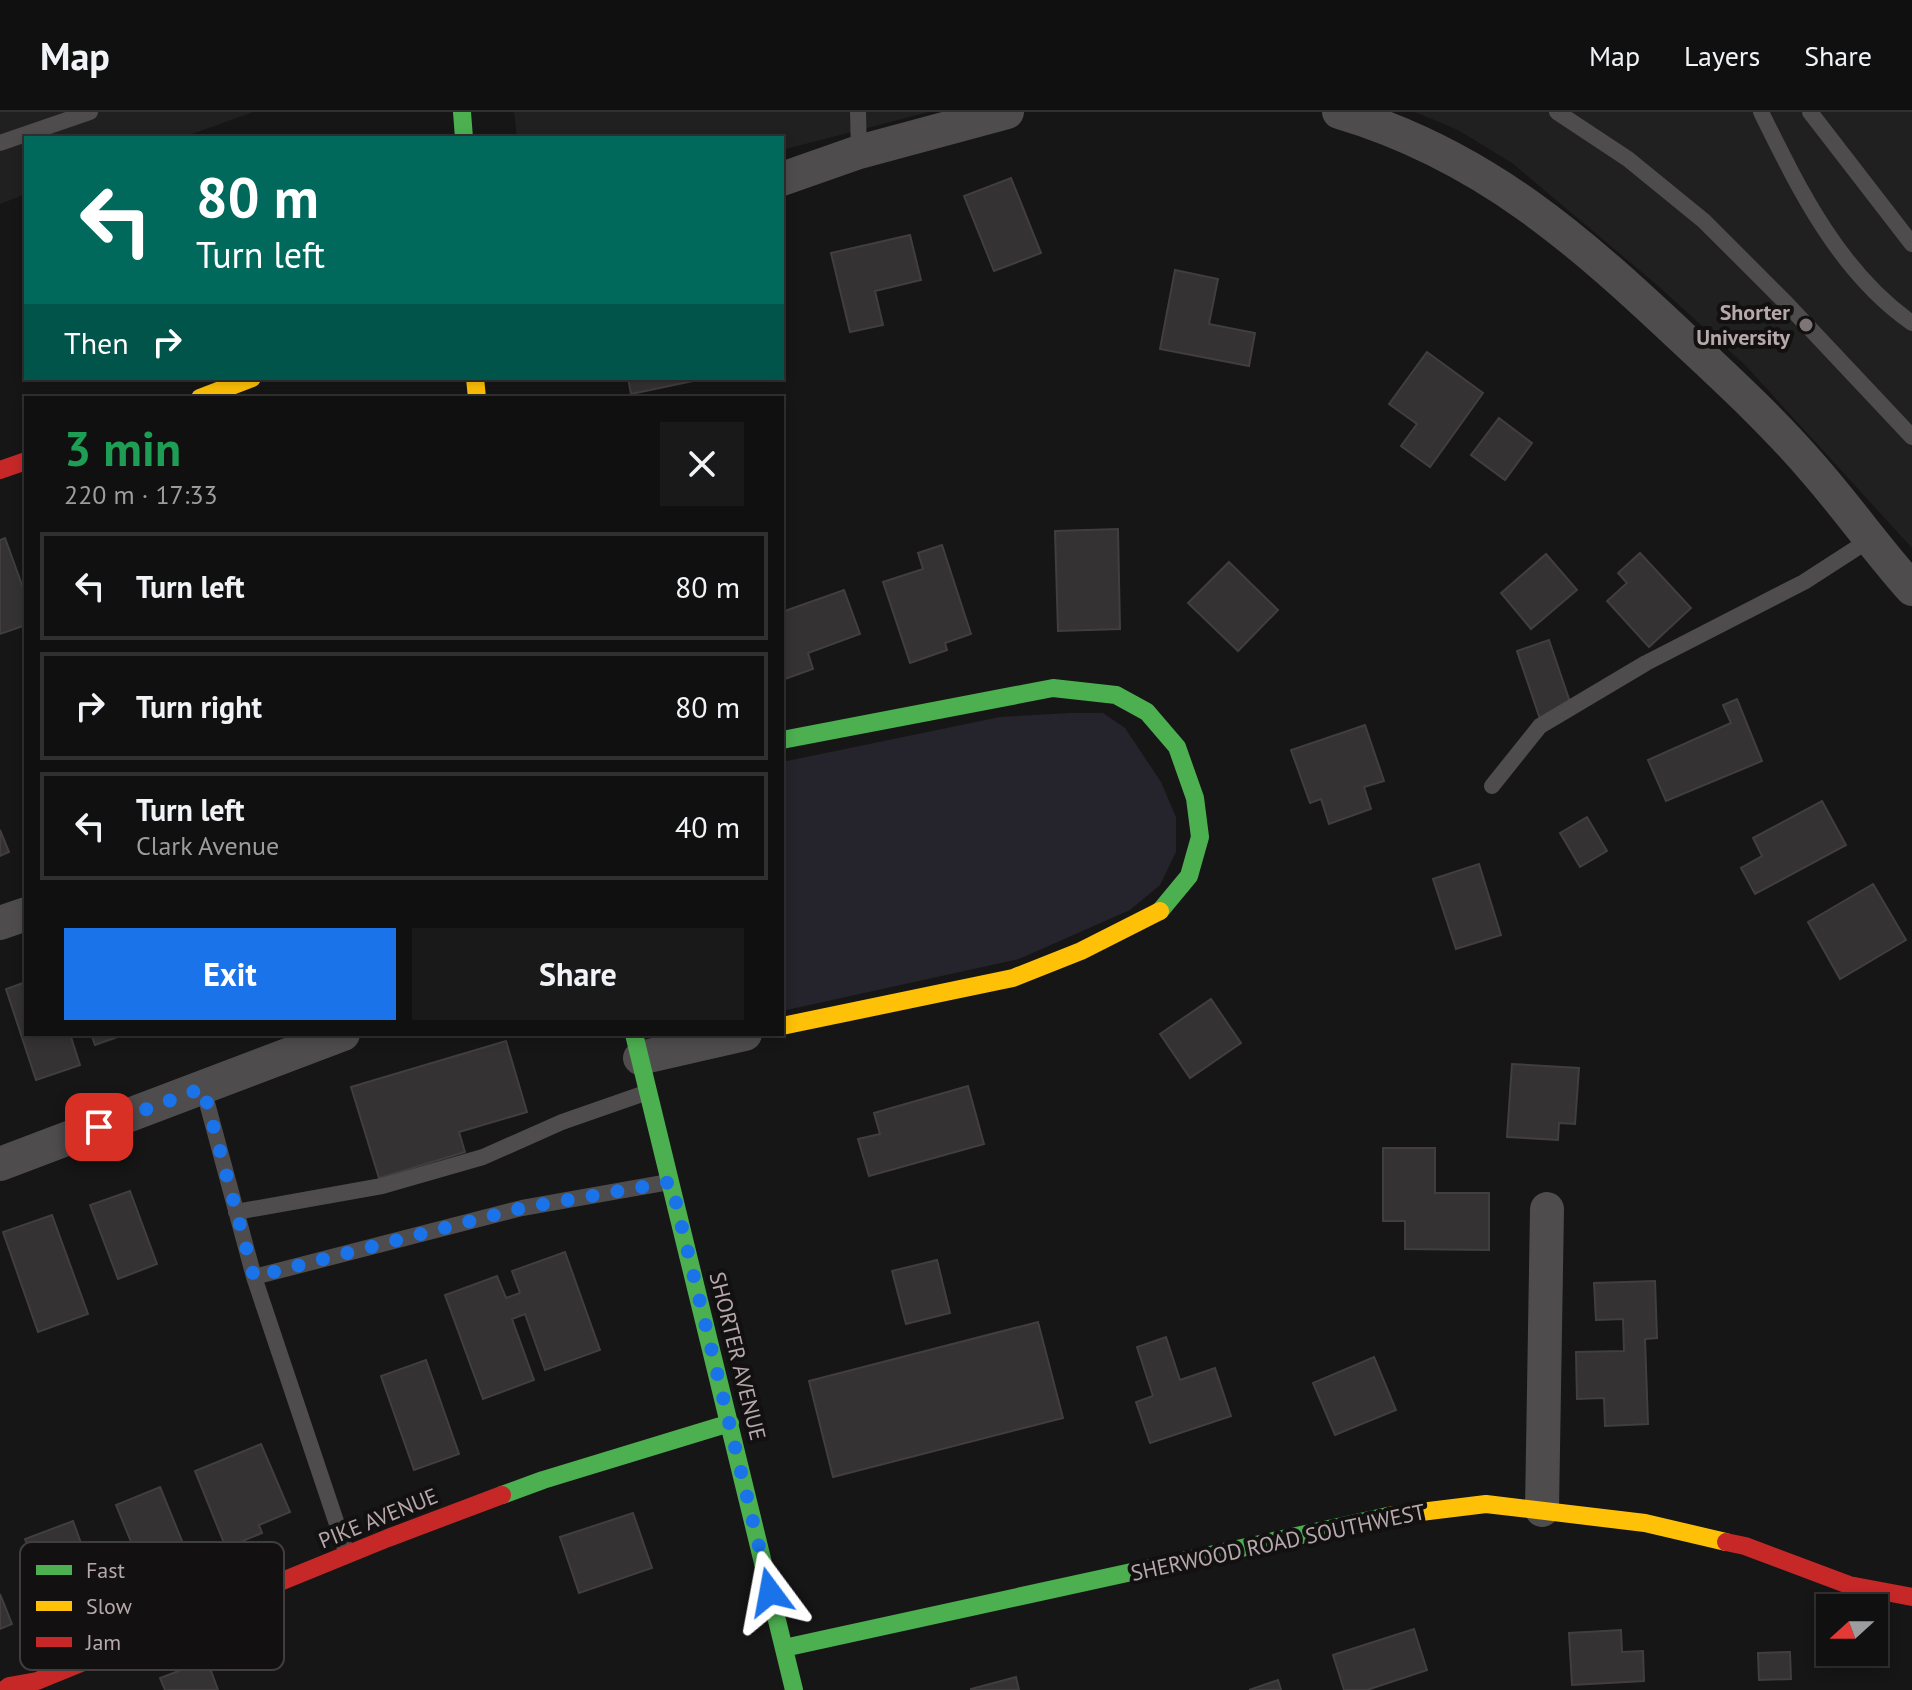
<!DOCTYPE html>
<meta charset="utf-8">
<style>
body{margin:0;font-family:"PT Sans",sans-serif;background:#191919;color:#f1f3f6;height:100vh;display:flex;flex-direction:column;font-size:30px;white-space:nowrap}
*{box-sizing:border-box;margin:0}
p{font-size:26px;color:#9c9d9f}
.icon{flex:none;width:44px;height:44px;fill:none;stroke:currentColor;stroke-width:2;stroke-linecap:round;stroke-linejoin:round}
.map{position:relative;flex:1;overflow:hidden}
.panel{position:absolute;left:24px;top:284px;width:760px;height:640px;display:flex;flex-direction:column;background:#101010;border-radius:0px;box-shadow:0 4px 12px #0003,0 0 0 2px #303030}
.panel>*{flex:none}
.guide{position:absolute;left:24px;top:24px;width:760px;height:244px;border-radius:0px;box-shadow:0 4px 12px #0003,0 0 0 2px #303030;background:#00695c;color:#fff;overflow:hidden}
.needle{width:52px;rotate:249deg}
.tools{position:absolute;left:1816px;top:1482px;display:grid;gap:16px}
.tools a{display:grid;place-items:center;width:72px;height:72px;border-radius:0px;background:#101010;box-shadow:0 4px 12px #0003,0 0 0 2px #303030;font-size:40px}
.pin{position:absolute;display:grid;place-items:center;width:68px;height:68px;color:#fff;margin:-34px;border-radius:16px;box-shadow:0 4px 12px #0006}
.me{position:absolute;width:88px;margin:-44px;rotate:347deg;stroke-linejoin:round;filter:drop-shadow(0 0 6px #0008)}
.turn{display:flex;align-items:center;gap:28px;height:168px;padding:0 40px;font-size:36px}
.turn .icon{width:104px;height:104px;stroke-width:2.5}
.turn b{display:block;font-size:56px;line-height:68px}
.then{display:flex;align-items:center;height:76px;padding:0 40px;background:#0003;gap:16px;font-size:30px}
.round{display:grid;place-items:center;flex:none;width:84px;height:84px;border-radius:0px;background:#191919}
.headline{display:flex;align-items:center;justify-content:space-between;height:136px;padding:0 40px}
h1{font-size:48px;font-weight:600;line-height:60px;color:#1e9e55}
.cta{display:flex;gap:16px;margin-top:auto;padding:16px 40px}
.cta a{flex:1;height:92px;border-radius:0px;background:#1a73e8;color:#fff;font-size:32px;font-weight:600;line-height:92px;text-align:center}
.cta a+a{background:#191919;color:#f1f3f6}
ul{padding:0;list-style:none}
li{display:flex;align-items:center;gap:24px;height:108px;margin:0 16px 12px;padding:0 24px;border:4px solid #303030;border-radius:0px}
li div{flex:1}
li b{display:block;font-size:30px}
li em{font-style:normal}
header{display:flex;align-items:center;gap:48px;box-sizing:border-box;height:112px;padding:0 40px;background:#101010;border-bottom:2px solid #303030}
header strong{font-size:38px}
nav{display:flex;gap:44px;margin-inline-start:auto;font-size:28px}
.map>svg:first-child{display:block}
.built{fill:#212020}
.green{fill:#25232b}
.building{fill:#343232;stroke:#423e3f;stroke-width:2}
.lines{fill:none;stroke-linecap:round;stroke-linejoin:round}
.lane{stroke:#4f4c4d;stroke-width:16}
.street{stroke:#4f4c4d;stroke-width:34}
.fast{stroke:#4caf50;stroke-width:18}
.slow{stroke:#ffc107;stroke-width:18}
.jam{stroke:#c62828;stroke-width:18}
.route{stroke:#1a73e8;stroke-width:14;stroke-dasharray:0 25.2}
.poi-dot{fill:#7e7577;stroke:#121010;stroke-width:3}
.labels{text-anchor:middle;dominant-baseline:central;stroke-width:8;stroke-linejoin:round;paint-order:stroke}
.poi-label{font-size:22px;font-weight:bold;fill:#b6a8ab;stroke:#121010;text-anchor:end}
.street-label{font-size:22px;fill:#b6a8ab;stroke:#121010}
.key{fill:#121010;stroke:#433e3e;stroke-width:2}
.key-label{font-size:22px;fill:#b6a8ab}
</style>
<header>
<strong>Map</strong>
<nav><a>Map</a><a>Layers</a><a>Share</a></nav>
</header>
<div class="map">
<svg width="1912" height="1578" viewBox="0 0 1912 1578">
<rect width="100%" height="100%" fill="#161616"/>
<path class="built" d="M0,0H253L181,26H26V82L0,92Z
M514,0H929L782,38V26H517Z
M1415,0H1912V436L1745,253L1657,173L1512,51L1458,18Z"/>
<path class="green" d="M1071,601H1103L1125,616L1161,670L1176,705V740L1160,773L1130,798L1019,847L782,899V650L1000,605Z"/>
<path class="building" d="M1011,66L1041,141L994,159L964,84Z
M910,123L921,168L875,179L883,213L850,220L831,141Z
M1175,158L1218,167L1209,212L1255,221L1249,254L1160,237Z
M1427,240L1483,281L1430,355L1401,334L1417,312L1389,292Z
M628,266H707L631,282Z
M1499,306L1532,331L1505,368L1471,343Z
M1118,417L1120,517L1058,519L1055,419Z
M5,426L26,484V513L0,522V428Z
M942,433L971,522L945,531L947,538L910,551L883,470L923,457L918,441Z
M1640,441L1691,496L1649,535L1607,489L1627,471L1618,461Z
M1546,442L1577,478L1531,517L1501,481Z
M1229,450L1278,498L1238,539L1188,491Z
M844,478L860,522L808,541L813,557L782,568V500Z
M1549,528L1573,599L1541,610L1517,539Z
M1737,587L1762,649L1666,689L1648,648L1731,611L1723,593Z
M1365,613L1384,669L1364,675L1371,697L1329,712L1321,687L1310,691L1291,638Z
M1822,689L1846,733L1755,782L1741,756L1762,744L1753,726Z
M1587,705L1607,739L1580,755L1560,721Z
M0,718L9,740L0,744Z
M1479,752L1501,823L1456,837L1433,767Z
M1873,772L1906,828L1840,867L1808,810Z
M26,870V922H70L80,953L36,968L6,877Z
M1211,887L1241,931L1190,966L1160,922Z
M91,922H126L95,933Z
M506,929L527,1000L459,1020L465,1040L379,1066L351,975Z
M1512,952L1579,956L1575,1012L1559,1011L1558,1028L1507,1025Z
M968,974L984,1032L869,1064L858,1027L880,1022L874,1001Z
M1383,1036H1435V1081H1489V1138L1405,1137V1109H1383Z
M130,1079L157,1152L118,1167L90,1093Z
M52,1103L88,1202L38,1220L3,1120Z
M565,1140L600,1238L545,1258L525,1202L512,1207L534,1268L483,1287L445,1183L497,1164L506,1186L520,1181L512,1159Z
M937,1148L950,1201L906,1212L892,1159Z
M1655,1169L1657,1226L1645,1227L1648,1312L1605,1314L1604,1286L1577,1287L1576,1240L1624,1239L1623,1207L1596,1208L1594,1171Z
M1038,1210L1063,1306L833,1365L809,1269Z
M1166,1225L1180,1268L1215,1256L1231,1304L1150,1331L1136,1290L1153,1284L1137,1235Z
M1374,1245L1396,1298L1335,1323L1313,1271Z
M426,1248L459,1342L414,1358L381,1264Z
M261,1332L290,1400L259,1413L262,1421L226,1436L195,1359Z
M160,1375L189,1446L145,1464L116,1393Z
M633,1401L652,1456L579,1481L560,1425Z
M73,1409L98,1478L51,1496L25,1427Z
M0,1482L12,1512L0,1517Z
M1414,1517L1427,1558L1367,1578H1344L1333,1543Z
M1621,1518L1622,1540L1643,1539L1644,1569L1572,1573L1569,1521Z
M1790,1540L1791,1567L1759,1568L1758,1541Z
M207,1548L218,1578H165L160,1566Z
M1016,1565L1019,1578H971V1577Z
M1278,1568L1281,1578H1249Z"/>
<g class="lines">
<path class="lane" d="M858,0L859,40
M1557,0L1628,47L1704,109L1786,191L1912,325
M1761,0C1799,77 1839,160 1912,211
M1810,0L1912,132
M0,31L90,0
M1492,674L1540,614L1646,551L1804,470L1869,428
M203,976L254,1165L347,1442
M236,1100L382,1074L483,1045L562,1010L648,980
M254,1165L522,1096L669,1070"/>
<path class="street" d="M1339,0C1484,43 1580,129 1688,231C1732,272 1777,314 1816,360C1849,398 1878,439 1912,477
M782,67L859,40L1007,0
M0,811L26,802
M640,946L745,922
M0,1052L343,922
M1542,1398L1547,1097"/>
<path class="fast" d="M462,0L464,26
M782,628L1053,576L1116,583L1147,600L1177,635L1195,686L1200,725L1189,764L1160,799
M634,922L794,1578
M502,1383L543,1368L730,1311
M784,1536L1388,1404"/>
<path class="slow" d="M475,266L477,286
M200,286L252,266
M782,914L1013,866L1081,839L1160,799
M1388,1404L1486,1392L1645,1411L1726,1430"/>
<path class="jam" d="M0,358L26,349
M1726,1430L1745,1434L1849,1473L1912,1485
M4,1578L9,1574L37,1569L388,1426L502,1383"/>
</g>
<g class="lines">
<path class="route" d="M99,1015L203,976L254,1165L522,1096L671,1070L770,1480"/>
</g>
<circle class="poi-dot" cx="1806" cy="213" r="8"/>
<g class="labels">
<g class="poi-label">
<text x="1790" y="200">Shorter<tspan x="1790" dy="25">University</tspan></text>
</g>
<g class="street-label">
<text transform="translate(738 1244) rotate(76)">SHORTER AVENUE</text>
<text transform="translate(378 1406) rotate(-22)">PIKE AVENUE</text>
<text transform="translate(1278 1430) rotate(-12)">SHERWOOD ROAD SOUTHWEST</text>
</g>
</g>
<rect x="20" y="1430" width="264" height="128" rx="12" class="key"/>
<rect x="36" y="1453" width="36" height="10" fill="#4caf50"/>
<rect x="36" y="1489" width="36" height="10" fill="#ffc107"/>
<rect x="36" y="1525" width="36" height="10" fill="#c62828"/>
<g class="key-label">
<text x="86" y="1466">Fast</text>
<text x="86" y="1502">Slow</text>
<text x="86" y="1538">Jam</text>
</g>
</svg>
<div class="tools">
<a><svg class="needle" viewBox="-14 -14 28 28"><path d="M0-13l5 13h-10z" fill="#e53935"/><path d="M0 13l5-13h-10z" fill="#9c9d9f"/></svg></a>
</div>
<div class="pin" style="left:99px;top:1015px;background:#d93025"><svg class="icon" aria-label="arrive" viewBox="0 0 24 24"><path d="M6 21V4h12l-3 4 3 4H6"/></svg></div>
<svg class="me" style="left:770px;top:1480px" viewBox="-20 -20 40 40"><path d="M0-17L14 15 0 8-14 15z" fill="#1a73e8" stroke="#fff" stroke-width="4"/></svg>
<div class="guide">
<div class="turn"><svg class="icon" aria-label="left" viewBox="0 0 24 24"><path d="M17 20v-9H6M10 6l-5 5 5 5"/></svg><div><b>80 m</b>Turn left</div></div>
<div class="then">Then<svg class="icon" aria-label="right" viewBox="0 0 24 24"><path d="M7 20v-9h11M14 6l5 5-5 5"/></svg></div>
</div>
<section class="panel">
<div class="headline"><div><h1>3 min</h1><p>220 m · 17:33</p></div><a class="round"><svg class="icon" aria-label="close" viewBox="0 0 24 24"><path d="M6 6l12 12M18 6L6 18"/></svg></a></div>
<ul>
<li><svg class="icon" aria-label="left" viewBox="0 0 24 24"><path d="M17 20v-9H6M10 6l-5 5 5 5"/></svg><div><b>Turn left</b></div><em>80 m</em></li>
<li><svg class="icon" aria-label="right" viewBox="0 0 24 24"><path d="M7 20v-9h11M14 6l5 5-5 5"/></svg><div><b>Turn right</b></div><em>80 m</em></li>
<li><svg class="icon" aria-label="left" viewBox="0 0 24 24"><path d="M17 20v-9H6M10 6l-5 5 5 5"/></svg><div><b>Turn left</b><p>Clark Avenue</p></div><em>40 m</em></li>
</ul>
<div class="cta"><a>Exit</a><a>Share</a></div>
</section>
</div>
